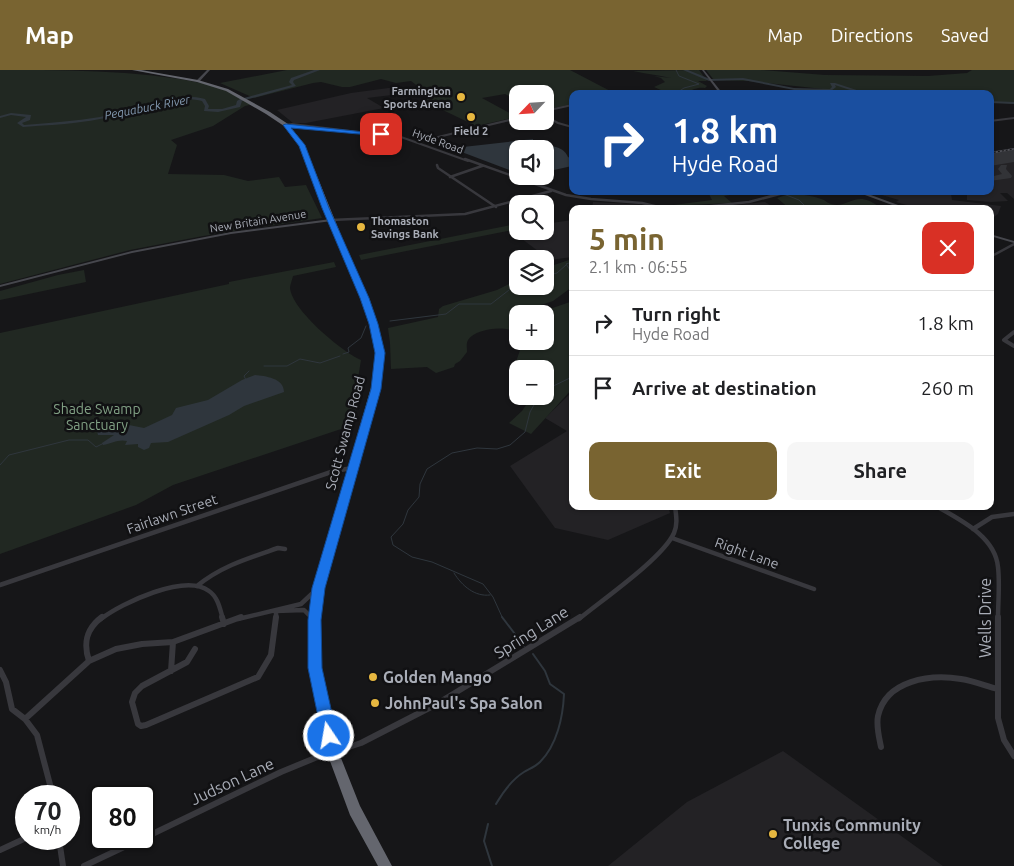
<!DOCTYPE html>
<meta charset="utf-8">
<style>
body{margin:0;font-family:Ubuntu,sans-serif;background:#f6f6f6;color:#202124;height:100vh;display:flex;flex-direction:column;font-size:19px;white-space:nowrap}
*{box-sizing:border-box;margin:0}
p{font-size:16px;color:#757577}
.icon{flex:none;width:28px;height:28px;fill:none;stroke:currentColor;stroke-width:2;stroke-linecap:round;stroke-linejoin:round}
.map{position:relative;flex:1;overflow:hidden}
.side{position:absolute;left:569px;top:135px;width:425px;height:305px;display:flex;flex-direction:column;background:#fff;border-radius:10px;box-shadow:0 1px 4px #0004}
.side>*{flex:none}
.guide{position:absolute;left:569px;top:20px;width:425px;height:105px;border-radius:10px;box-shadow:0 1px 4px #0004;background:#1a4fa0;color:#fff;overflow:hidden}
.needle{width:32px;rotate:245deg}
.fabs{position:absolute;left:509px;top:15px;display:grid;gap:10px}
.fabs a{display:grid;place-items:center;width:45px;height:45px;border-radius:10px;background:#fff;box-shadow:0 1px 4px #0004;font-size:25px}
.speed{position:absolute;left:15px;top:715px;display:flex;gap:10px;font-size:25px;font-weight:700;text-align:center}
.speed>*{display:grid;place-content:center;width:65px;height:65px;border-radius:50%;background:#fff;box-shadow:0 1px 4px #0004;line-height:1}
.speed small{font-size:12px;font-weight:400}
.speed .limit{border:2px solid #111;border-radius:8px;background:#fff;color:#111}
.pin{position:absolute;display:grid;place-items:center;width:42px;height:42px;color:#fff;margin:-21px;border-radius:10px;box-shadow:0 2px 8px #0006}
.me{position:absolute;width:55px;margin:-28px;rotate:348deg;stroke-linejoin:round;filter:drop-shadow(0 0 4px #0008)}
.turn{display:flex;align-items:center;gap:18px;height:105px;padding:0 20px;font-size:22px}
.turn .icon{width:65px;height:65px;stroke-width:2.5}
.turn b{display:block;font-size:35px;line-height:42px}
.round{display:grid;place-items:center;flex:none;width:52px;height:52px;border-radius:10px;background:#f6f6f6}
.head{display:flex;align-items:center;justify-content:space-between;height:85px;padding:0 20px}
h1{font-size:30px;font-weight:700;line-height:38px;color:#796431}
.action{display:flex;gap:10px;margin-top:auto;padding:10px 20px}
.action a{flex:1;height:58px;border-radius:10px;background:#796431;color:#fff;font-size:20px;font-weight:700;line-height:58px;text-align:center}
.action a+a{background:#f6f6f6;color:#202124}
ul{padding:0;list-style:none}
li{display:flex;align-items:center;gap:15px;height:65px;padding:0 20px;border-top:1px solid #e0e0e0}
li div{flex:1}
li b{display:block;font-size:19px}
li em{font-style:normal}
header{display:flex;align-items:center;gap:30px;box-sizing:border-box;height:70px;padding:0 25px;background:#796431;color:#fff}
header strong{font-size:24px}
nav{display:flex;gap:28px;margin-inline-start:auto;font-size:18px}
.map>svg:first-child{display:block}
.built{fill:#232225}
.green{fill:#212822}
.water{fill:#2f363d}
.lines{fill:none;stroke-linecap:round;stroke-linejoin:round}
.stream-far1{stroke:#2f363d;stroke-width:1}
.stream{stroke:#2f363d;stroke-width:2}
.river{fill:#2f363d;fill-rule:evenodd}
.taxiway{fill:#323337;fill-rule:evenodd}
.runway{fill:#323337;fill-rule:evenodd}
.street-far4{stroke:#38383d;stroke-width:2}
.street-far3{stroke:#38383d;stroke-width:2.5}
.street-far2{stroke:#38383d;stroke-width:4}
.street-far1{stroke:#38383d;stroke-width:4.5}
.street{stroke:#38383d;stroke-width:6}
.secondary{fill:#46474d;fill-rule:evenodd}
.highway{fill:#64666e;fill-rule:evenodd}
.rail-casing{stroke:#4f5056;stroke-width:2}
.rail{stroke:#111113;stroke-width:1;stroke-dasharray:2;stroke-linecap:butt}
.route{fill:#1a73e8;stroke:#114b97}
.poi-dot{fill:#e6b740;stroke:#111113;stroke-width:2}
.labels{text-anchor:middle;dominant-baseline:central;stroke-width:5;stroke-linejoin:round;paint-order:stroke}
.far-poi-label{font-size:11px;font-weight:bold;fill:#a9adb7;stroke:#111113;text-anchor:end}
.far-street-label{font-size:11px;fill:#a9adb7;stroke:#111113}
.far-water-label{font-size:12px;font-style:italic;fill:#8399b0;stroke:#111113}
.park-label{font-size:14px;fill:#82a185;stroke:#111113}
.street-label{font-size:14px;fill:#a9adb7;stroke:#111113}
.near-street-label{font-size:16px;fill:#a9adb7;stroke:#111113}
.near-poi-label{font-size:16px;font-weight:bold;fill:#a9adb7;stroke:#111113;text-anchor:start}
</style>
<header>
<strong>Map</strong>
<nav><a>Map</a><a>Directions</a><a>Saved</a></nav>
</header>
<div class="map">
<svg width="1014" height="796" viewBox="0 0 1014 796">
<rect width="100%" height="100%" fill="#161618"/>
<path class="built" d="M396,17L408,23L367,28L384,38L306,53H293L277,40L351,23Z
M1014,80V129L1007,123H1000L1008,131L991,132L967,130V124L962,122L951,124L952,130L1001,136L998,144L990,150V139H921L896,132L899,130L875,123L878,121H990V84Z
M593,132L647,135L660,139H592Z
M765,132L776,139H700L720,137Z
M572,150V187L550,190L510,160L545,161V154Z
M572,322V436H668L670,443L608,470L555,458L510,396L567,361L545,348Z
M783,681L943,796H608L687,732Z"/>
<path class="green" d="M0,0C74,0 149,0 220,17C232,21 243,29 254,34L245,36L213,56L171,70L177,75L168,104L224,105L248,111L279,107L285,117L306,115L322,148L203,166L130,180L0,214Z
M287,0H570L616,24H572V34L545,40V24H518L517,30L505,24L482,28L517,47L476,56L422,30L433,28L411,11L396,13L381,9L350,17H342L321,12L313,13L254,28L220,13Z
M699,0L707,11H698L707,16L705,18C696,17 693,20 685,23C675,28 664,21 654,17L665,12L661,8L654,6L671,8C657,5 647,4 633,1Z
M706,0H761L825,5L928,6L967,3L972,0H1014V34L990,32V24H870L748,11L714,10Z
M728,121H753L724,126L732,133L691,135L678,139L666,136L712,130L709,124Z
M792,123C802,125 815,126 824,130C825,131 830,134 831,134C848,140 855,118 879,137L878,139H790L777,128Z
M517,154V159L361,190L359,185Z
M572,189V217L553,231L535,237L541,242L570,232L572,233V319L531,364L509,353L522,341L532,326H545V299H523L515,295L523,271H545V244H518L517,263C507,255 476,258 468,270C466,274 467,277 467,282L460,291L455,294L454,297L436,303L427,297L391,299L390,273L388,258L438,247L439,239L443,236L497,220L517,210L518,216H545V198Z
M334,192L336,197L293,206C292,210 290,215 290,218C292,240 341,281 361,290L354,333L359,332L350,356L173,415L136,435L0,484V263L229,214V212Z
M84,200L86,212L0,230V221L58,205Z"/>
<path class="water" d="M533,69V74C546,76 563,74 568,87L572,89V96L554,100L545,105V79H518L517,103L459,81L463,77Z
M255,305C265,306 284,308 284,322L244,336L229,345L168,372L151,373L149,378L144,380L138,377V374L125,375L127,371C119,369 112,373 103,375L102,373L114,365H98L97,361L99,359L117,362L124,354L144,358L172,345L176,338L208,330L242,310Z"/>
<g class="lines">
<path class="stream-far1" d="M675,24L684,18L699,14L679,6L676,0
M776,121L799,130L808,139
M572,192L566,194L572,203
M545,206L557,203L566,195
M572,225L570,231L572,233
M390,251L446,244L459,234H491L518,213
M572,273V280
M343,284L349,282L348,278L361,268L366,256
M264,296H287L300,289L320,293L340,286
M246,310L244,306L249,301
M545,320L572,307
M0,395L9,385L69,370H88L96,377L104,373
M454,503C462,516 475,527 490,525
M503,549L493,527L483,514L432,492L412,487L393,475L391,467L403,454L408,440L419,427L420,414L427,399L452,383L477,378L497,379L510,375L525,362L530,342L539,326"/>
<path class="stream" d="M502,547L524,576
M496,734C503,722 511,710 524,702C529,699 535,697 540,692C557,675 563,647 564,624L550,614L545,601L533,584
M488,754L484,771L492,796"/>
<path class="river" d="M314,0H320L294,10L293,12L296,16L242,31L240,37L218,42L204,41L205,36L202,31C175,23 129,44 100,49C75,54 49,55 23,57L17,53L26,47L11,45L0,48V46L11,43L31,45L30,50L22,53L24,55C49,53 75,51 100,47C133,40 173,20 205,29L209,36L208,39H222L236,35L237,31L240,29L292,15L289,12L291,8Z
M683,0H688L710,9L743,8L794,18L830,19L832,17L830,13H835L869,24H862L835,15L836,17L831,21L794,20L743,10L709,11Z
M990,31L1014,32V34L990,33Z"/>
<path class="taxiway" d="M1009,84H1014V88H1009Z
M1001,95H1007L1006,99L1012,106L1011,108L990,111V107L1002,104L998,99Z"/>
<path class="runway" d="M1014,80V92L990,96V84Z"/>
<path class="street-far4" d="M545,41L572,35
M545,46L558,53L572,57
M990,51L1014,48
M286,55L292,54L401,67L468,91
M417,72L518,48"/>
<path class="street-far3" d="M465,89L566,125L591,129L642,133L667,139
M437,95L438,98L496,137
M450,107L482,96
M684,139L749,132L791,121
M331,150L465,144L551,121
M990,187L1014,174"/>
<path class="street-far2" d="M1014,262L1004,270L1014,276"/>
<path class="street-far1" d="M936,436C960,450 995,466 998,497C1000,514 998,532 998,549
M973,459L992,447L1014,444
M672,468L814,519
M0,515L334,401L353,398
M197,516C221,496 249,488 278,478L285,479
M276,541L304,540L313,549
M101,549C122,533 185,503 209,521C218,527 220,539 223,549
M238,549L301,534L317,519
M276,549V541
M579,549C602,530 663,488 674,463C678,454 676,445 675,436"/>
<path class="street" d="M222,547L224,554
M311,547L313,549
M998,547V648L1004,670L1014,686
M195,579L187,592L142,616L135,623L132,632L138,654L141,656L146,655L258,607L271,585L276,547
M89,591C83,573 86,559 102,547
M0,600L6,612L12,639L25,649L37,665L53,726
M171,601L173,572
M25,649L89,591L116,579L142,574L173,572L241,547
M881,677C879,667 876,656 878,646C886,610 930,604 961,609C974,611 986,616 998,619
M144,768L281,702L315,688L361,673L435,635L580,547
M59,769L63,796
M0,780L26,768
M84,796L141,769"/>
<path class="secondary" d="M207,0H210L199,12H197V10Z
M702,0H704L723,24H720Z
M854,121H860L909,139H903Z
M331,149H332V151L231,164L132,183L0,217V215L132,181L231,162Z
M990,164L1014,171V173L990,166Z"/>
<path class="highway" d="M132,0H141L198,10L228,19L270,42L288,54L304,74L377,254L384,283L382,307L324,518L320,550L321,598L339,683L360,736L392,796H378L350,745L327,683L309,598L310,550L314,518L374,307L376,283L371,254L353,207L323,138L300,75L284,56L266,44L226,21L197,12Z"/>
<g class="rail-casing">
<path id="rail" d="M990,83L1014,79"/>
</g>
<use href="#rail" class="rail"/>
</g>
<path class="route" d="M286,54L384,64L381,66L291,58L305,75L329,138L369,228L378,254L385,283L381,319L325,518L321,550L322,598L337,666L335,671L329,673L324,671L322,666L308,598V550L312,518L371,319L375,283L369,254L360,228L322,138L299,76L283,55Z"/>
<g class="poi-dot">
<circle cx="461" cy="27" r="5"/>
<circle cx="471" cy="47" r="5"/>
<circle cx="361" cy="157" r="5"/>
<circle cx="373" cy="607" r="5"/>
<circle cx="375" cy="633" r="5"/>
<circle cx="773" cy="764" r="5"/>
</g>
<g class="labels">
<g class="far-poi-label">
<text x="451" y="21">Farmington<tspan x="451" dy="13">Sports Arena</tspan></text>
<text x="471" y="61" text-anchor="middle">Field 2</text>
<text x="371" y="151" text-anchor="start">Thomaston<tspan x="371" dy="13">Savings Bank</tspan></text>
</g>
<g class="far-street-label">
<text transform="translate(438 71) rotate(20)">Hyde Road</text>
<text transform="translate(258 151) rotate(-9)">New Britain Avenue</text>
</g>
<g class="far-water-label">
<text transform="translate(147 37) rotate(-11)">Pequabuck River</text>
</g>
<g class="park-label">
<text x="97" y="339">Shade Swamp<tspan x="97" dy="16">Sanctuary</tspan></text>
</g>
<g class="street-label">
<text transform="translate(345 363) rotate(-75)">Scott Swamp Road</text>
<text transform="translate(172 444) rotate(-19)">Fairlawn Street</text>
<text transform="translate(747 483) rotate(20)">Right Lane</text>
</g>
<g class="near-street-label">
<text transform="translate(985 548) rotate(-90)">Wells Drive</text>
<text transform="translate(531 562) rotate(-32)">Spring Lane</text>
<text transform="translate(232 711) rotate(-25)">Judson Lane</text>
</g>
<g class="near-poi-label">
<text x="383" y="607">Golden Mango</text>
<text x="385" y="633">JohnPaul's Spa Salon</text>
<text x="783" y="755">Tunxis Community<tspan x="783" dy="18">College</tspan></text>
</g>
</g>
</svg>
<div class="fabs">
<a><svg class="needle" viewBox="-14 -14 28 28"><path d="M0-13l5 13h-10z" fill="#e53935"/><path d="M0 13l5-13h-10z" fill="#757577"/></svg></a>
<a><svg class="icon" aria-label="sound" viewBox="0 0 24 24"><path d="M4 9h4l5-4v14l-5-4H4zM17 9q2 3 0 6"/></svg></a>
<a><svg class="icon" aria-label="search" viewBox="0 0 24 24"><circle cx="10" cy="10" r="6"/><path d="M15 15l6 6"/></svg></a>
<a><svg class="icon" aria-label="layers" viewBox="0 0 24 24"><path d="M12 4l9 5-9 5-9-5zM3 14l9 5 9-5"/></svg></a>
<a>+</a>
<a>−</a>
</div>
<div class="speed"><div>70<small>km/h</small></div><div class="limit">80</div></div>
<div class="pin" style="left:381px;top:64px;background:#d93025"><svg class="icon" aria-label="arrive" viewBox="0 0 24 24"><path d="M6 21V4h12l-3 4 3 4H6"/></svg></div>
<svg class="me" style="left:329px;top:666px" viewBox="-20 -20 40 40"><circle r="17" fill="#1a73e8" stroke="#fff" stroke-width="3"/><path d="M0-11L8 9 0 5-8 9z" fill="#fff"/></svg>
<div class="guide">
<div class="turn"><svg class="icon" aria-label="right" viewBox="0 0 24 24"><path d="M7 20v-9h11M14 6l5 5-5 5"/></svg><div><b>1.8 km</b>Hyde Road</div></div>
</div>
<section class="side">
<div class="head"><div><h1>5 min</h1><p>2.1 km · 06:55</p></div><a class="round" style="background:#d93025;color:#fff"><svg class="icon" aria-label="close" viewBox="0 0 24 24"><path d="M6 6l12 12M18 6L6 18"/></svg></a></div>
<ul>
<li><svg class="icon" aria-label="right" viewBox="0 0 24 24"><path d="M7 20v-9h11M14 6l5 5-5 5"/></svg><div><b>Turn right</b><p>Hyde Road</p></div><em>1.8 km</em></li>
<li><svg class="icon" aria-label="arrive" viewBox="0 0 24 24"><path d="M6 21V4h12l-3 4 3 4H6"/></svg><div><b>Arrive at destination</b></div><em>260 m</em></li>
</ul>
<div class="action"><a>Exit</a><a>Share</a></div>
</section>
</div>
